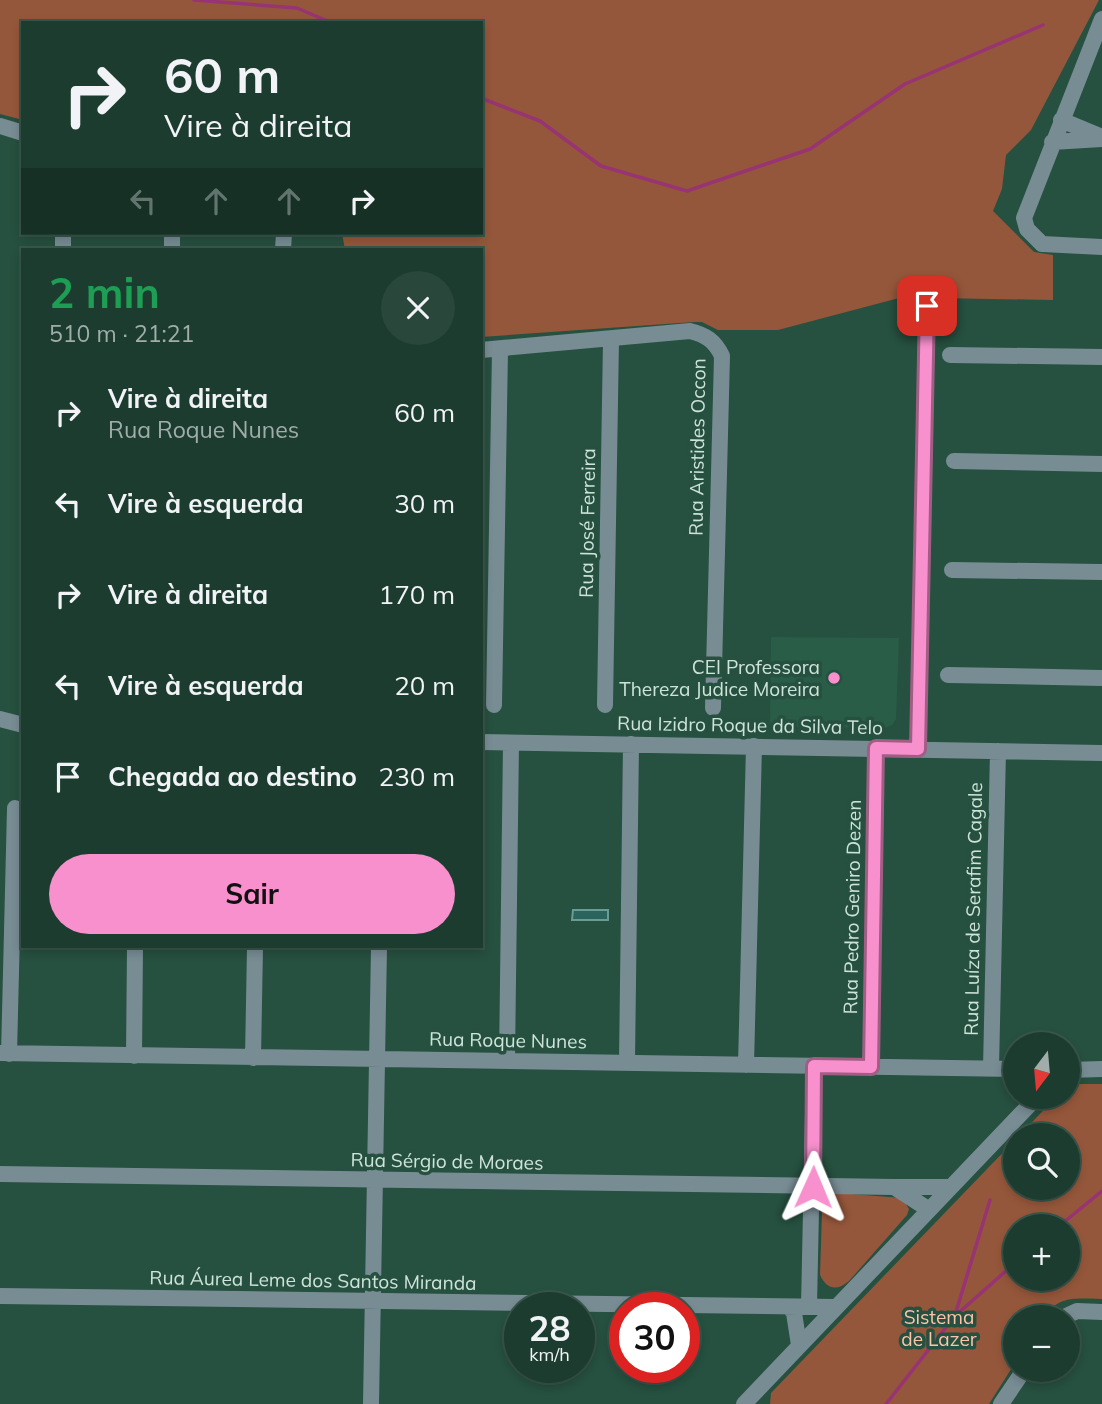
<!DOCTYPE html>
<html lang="pt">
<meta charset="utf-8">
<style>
body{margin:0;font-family:Mulish,sans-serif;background:#29473b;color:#f1f3f6;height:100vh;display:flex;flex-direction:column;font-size:26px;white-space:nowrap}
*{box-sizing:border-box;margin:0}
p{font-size:23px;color:#a0adaa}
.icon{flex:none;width:38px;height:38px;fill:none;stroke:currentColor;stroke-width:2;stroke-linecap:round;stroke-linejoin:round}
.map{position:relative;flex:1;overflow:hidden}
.sheet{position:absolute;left:21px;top:248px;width:462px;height:700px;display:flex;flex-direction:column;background:#1c3c2f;border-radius:0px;box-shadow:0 4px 10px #0003,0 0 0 2px #3a564b}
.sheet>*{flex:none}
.banner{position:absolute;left:21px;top:21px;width:462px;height:214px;border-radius:0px;box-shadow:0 4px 10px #0003,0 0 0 2px #3a564b;background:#1c3c2f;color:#f1f3f6;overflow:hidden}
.needle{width:46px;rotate:196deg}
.tools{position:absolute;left:1003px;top:1032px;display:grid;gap:14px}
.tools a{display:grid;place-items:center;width:77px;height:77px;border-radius:50%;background:#1c3c2f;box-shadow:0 4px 10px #0003,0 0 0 2px #3a564b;font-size:35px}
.speed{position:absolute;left:504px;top:1292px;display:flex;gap:14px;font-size:35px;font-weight:700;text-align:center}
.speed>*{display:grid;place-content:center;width:91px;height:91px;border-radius:50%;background:#1c3c2f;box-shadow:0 4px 10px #0003,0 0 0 2px #3a564b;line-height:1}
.speed small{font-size:18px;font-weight:400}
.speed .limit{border:10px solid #d22;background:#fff;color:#111}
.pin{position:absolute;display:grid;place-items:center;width:60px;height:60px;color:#fff;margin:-30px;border-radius:14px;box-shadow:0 4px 10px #0006}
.me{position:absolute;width:77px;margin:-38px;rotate:1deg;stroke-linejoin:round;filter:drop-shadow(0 0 5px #0008)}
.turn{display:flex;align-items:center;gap:24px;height:147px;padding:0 28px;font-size:32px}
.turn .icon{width:91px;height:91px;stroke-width:2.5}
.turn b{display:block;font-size:49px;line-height:60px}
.lanes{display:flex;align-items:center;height:66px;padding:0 28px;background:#0003;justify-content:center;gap:35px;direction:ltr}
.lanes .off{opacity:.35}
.round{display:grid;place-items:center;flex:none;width:74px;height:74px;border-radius:37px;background:#29473b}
.overview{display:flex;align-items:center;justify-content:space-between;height:119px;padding:0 28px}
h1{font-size:42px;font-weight:700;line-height:52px;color:#1e9e55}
.primary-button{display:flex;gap:14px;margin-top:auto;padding:14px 28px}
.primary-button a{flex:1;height:80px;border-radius:42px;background:#f790cd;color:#111;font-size:28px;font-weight:700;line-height:80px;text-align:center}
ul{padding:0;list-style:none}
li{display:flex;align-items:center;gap:21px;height:91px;padding:0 28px}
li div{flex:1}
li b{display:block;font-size:26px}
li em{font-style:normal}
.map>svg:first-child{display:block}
.built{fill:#295d48}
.green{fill:#95573b;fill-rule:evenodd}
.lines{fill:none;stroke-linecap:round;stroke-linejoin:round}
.stream{stroke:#983374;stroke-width:3.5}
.building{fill:#2b645d;stroke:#689c95;stroke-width:2}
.minor{stroke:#788c94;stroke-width:16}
.route-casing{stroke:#a15e85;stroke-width:18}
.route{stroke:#f790cd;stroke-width:12}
.poi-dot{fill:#f790cd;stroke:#26503f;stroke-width:2.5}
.labels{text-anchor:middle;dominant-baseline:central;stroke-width:7;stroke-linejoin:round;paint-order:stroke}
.street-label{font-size:19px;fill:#cee4d9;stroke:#26503f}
.poi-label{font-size:19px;fill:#cee4d9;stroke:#26503f;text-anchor:end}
.park-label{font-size:19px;fill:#fcc4ab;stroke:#26503f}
</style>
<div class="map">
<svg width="1102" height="1404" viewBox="0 0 1102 1404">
<rect width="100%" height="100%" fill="#26503f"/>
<path class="built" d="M771,637L899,638L896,719L892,725L885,728L770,727Z"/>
<path class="green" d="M0,0H1099L1031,130L1006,155L1002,189L993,211L1034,252L1053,255V300L937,298V288L778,330H718L702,322H694L481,337V250H345L342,233H481V23H23V120L0,114Z
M1069,1084H1102V1299C1077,1299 1059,1294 1044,1318H1015V1363L989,1404H770L771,1393L1015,1140V1188H1068V1136H1019L1056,1097H1068ZM1015,1227H1068V1279H1015Z
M838,1193L902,1198L909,1209L907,1215L849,1281C837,1291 827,1290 820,1275L822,1212L826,1199Z"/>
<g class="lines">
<path class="stream" d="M194,0L297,8L332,23
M481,98L540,121L601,166L687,191L810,149L905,84L1043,25
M1058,1227L1102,1191
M955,1315L990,1200
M886,1404L955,1316L1015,1263"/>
</g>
<path class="building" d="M573,910H608V920H572Z"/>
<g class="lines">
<path class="minor" d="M1102,19L1024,218L1027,229L1042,244L1102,247
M1061,120L1102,137
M0,126L23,133
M1052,142L1102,139
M63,250V233
M172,250V233
M283,250L284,233
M481,350L690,331C706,335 715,341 722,356L713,708
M950,355L1102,357
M954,461L1102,464
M952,570L1102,572
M948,675L1102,678
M494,705L500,350
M605,705L611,340
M0,719L23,725
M481,742L1102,753
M918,749L927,306
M0,1053L1015,1069
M9,1054L15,808
M134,1056L135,947
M253,1058L255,947
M507,1060L511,743
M627,1062L631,744
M746,1065L754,746
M871,1067L876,748
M991,1068L998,751
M1068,1070L1102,1069
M0,1174L894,1187
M928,1209L894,1187H950
M0,1296L835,1307
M809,1306L814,1066
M789,1307L794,1313L799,1345
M1062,1318L1077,1311L1102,1312
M371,1404L379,947
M744,1404L1037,1097
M1001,1404L1024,1370"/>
</g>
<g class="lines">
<g class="route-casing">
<path id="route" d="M813,1187L814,1066L871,1067L876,748L918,749L927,306"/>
</g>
<use href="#route" class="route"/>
</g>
<circle class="poi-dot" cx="834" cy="678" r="7"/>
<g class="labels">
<g class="street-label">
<text transform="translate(697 447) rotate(-89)">Rua Aristides Occon</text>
<text transform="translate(587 523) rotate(-89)">Rua José Ferreira</text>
<text transform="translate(750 725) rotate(1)">Rua Izidro Roque da Silva Telo</text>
<text transform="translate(852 907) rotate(-89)">Rua Pedro Geniro Dezen</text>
<text transform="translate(973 909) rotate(-89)">Rua Luíza de Serafim Cagale</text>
<text transform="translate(508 1040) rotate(1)">Rua Roque Nunes</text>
<text transform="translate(447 1161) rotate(1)">Rua Sérgio de Moraes</text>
<text transform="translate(313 1280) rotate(1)">Rua Áurea Leme dos Santos Miranda</text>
</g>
<g class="poi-label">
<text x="820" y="667">CEI Professora<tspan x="820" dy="22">Thereza Judice Moreira</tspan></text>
</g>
<g class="park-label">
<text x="939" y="1317">Sistema<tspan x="939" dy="22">de Lazer</tspan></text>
</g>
</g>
</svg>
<div class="tools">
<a><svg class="needle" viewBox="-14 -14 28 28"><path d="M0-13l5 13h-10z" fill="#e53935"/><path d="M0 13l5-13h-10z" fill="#a0adaa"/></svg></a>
<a><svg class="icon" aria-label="search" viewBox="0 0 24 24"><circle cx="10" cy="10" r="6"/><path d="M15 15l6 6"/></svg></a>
<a>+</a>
<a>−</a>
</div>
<div class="speed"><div>28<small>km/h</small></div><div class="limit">30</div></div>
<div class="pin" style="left:927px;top:306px;background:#d93025"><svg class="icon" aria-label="arrive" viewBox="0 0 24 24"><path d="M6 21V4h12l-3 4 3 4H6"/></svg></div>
<svg class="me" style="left:813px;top:1187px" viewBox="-20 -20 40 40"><path d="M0-17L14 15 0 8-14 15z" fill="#f790cd" stroke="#fff" stroke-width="4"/></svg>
<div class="banner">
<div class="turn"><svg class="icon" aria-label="right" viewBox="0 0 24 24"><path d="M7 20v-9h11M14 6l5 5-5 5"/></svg><div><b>60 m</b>Vire à direita</div></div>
<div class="lanes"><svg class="icon off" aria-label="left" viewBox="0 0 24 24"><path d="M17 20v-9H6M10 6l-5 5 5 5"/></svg><svg class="icon off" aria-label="ahead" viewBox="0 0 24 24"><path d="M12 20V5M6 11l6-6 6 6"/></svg><svg class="icon off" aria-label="ahead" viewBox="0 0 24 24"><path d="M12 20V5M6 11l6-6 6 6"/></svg><svg class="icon" aria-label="right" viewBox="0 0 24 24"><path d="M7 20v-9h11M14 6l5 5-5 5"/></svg></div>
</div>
<section class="sheet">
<div class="overview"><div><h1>2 min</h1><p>510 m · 21:21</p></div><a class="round"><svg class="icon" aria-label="close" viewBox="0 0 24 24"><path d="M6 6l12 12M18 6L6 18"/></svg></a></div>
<ul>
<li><svg class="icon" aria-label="right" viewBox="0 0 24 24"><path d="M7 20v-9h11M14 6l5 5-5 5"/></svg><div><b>Vire à direita</b><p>Rua Roque Nunes</p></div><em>60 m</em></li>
<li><svg class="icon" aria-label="left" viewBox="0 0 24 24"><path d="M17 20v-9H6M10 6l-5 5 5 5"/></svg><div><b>Vire à esquerda</b></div><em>30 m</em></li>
<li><svg class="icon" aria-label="right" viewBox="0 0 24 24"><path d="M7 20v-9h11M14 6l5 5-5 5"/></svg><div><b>Vire à direita</b></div><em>170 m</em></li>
<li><svg class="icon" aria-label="left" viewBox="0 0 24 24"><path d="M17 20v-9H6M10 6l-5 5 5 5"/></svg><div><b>Vire à esquerda</b></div><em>20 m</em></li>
<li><svg class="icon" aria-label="arrive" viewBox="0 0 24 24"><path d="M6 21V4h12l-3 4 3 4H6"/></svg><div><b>Chegada ao destino</b></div><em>230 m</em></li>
</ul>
<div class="primary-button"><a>Sair</a></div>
</section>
</div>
